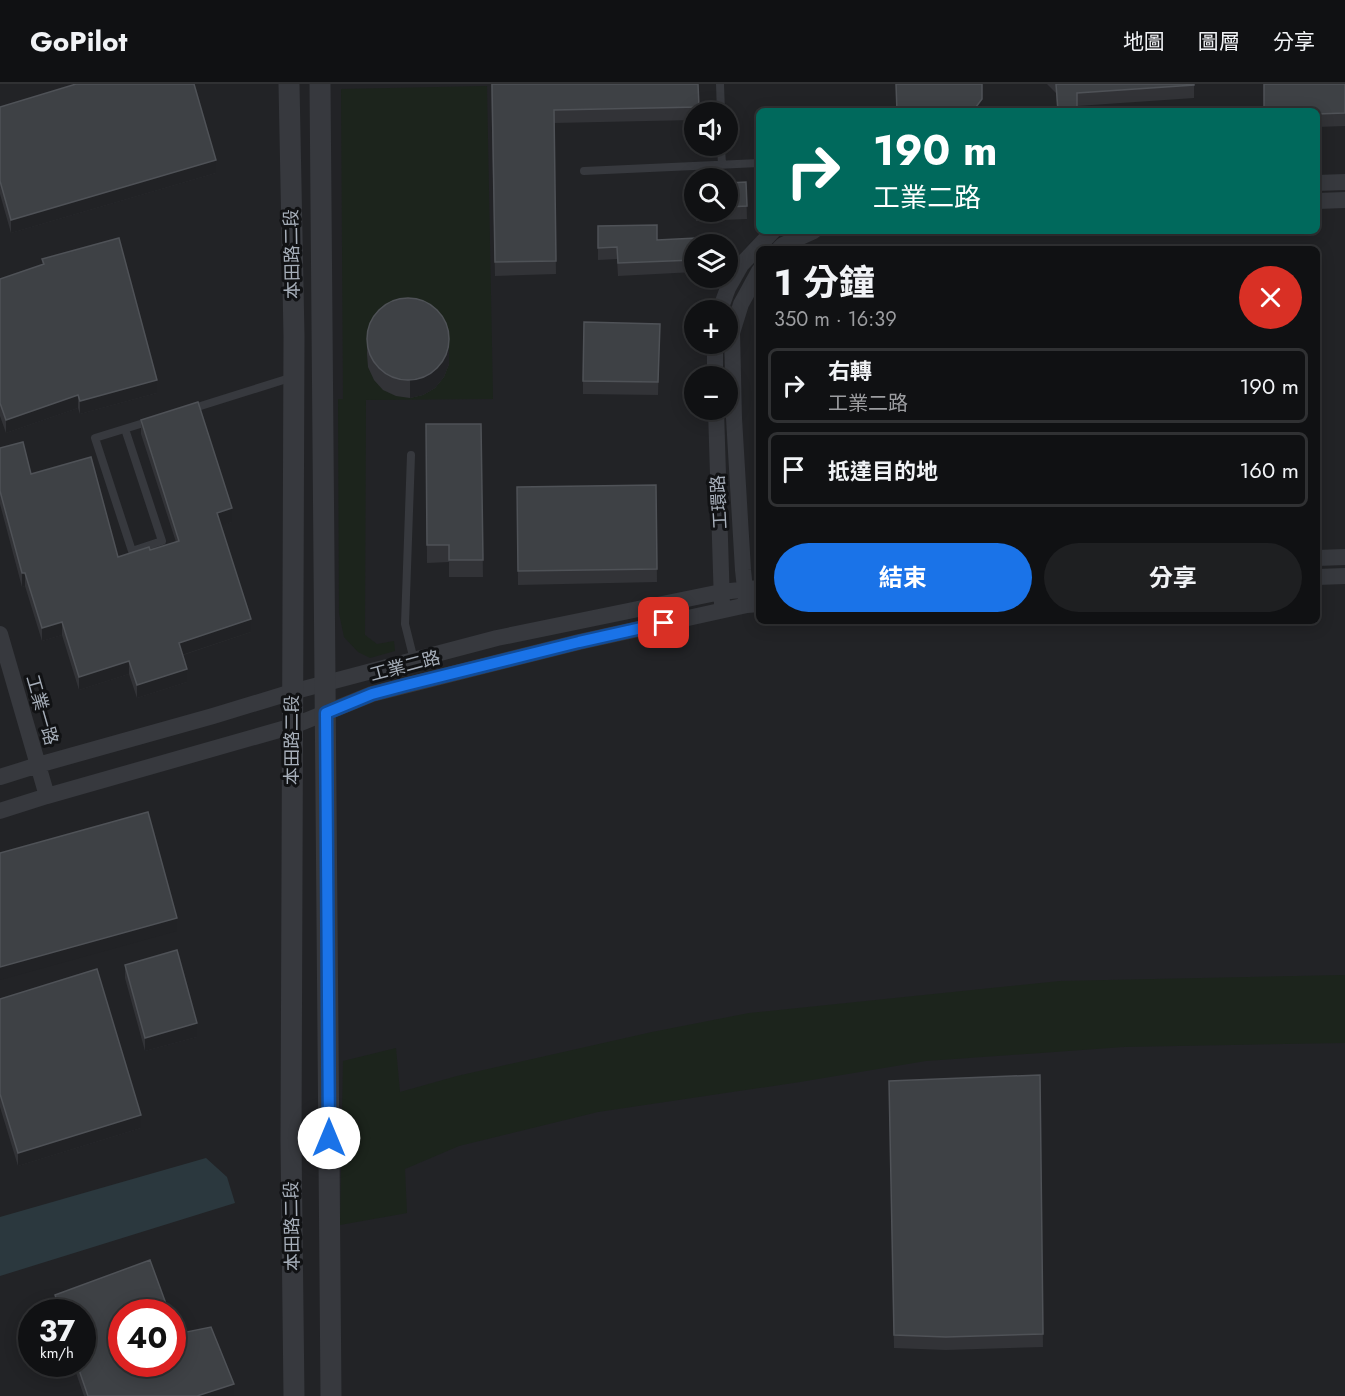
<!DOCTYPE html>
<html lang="zh-TW">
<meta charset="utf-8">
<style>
body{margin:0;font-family:Jost,"Noto Sans TC",sans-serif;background:#1e1f21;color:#f1f3f6;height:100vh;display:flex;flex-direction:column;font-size:22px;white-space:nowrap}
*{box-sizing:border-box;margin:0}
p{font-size:20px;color:#9c9da0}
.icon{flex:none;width:33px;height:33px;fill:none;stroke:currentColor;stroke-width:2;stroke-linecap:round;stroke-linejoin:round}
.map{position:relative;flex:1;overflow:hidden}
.details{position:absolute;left:756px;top:162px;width:564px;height:378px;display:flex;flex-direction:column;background:#101113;border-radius:9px;box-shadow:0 3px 15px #0003,0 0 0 2px #303133}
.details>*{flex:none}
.banner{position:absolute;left:756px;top:24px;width:564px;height:126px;border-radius:9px;box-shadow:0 3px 15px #0003,0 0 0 2px #303133;background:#00695c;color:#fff;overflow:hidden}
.tools{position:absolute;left:684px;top:18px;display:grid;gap:12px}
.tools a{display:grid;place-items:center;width:54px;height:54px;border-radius:50%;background:#101113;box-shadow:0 3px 15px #0003,0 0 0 2px #303133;font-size:30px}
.speed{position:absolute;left:18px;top:1215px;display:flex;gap:12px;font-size:30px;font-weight:700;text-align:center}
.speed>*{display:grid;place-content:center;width:78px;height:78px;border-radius:50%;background:#101113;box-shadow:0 3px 15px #0003,0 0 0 2px #303133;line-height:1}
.speed small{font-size:15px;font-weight:400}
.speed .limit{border:9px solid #d22;background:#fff;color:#111}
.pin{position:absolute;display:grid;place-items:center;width:51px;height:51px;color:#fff;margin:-26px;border-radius:12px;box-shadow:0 3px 9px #0006}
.me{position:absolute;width:66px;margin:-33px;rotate:0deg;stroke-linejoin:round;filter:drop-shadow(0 0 4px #0008)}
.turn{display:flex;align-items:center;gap:21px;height:126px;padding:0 18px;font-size:27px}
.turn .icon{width:78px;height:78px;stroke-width:2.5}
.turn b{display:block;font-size:42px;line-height:51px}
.round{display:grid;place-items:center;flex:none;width:63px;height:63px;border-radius:32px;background:#1e1f21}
.head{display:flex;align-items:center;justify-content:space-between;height:102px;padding:0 18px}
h1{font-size:36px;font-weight:700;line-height:45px}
.cta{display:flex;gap:12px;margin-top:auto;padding:12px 18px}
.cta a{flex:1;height:69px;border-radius:36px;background:#1a73e8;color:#fff;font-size:24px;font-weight:700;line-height:69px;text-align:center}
.cta a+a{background:#1e1f21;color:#f1f3f6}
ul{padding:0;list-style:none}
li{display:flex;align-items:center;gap:18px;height:75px;margin:0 12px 9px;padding:0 6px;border:3px solid #303133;border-radius:9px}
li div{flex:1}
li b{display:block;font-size:22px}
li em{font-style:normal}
header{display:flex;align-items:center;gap:36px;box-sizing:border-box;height:84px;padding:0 30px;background:#101113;border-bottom:2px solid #303133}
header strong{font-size:28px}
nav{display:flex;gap:33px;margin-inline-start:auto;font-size:21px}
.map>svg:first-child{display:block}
.built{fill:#222326;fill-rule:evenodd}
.green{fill:#1c241c}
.water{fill:#2b383e}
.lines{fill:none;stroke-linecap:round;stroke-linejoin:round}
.service{stroke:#37393e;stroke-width:8}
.minor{stroke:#37393e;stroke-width:16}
.tertiary{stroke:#37393e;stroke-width:21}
.wall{fill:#323337}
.shaded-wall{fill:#212225}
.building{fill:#3e4145;stroke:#4f5257;stroke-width:1.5}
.route-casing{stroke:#114b97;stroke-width:15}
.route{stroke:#1a73e8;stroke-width:10}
.labels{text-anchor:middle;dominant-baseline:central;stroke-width:6;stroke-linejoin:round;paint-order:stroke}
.street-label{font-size:18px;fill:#a7afba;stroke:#111214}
</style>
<header>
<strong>GoPilot</strong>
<nav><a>地圖</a><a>圖層</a><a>分享</a></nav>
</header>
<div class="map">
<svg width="1345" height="1312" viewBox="0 0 1345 1312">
<rect width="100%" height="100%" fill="#161719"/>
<path class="built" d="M0,0H1345V1312H0ZM759,27H1317V147H759ZM694,28H728V62H694ZM694,94H728V128H694ZM694,160H728V194H694ZM759,165H1317V537H759ZM694,226H728V260H694ZM694,292H728V326H694ZM32,1228H82V1280H32ZM122,1228H172V1280H122Z"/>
<path class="green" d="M487,2L493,315L366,316L365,551L377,560L394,557L395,567L370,574L358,568L344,553L339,529L338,315H343L341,5Z
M1345,891V959L1124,963L926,977L800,998L598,1028L459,1062L405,1085L407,1129L340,1141L343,977L396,964L400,1008L457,992L652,948L749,929L1060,897Z"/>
<path class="water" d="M206,1074L227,1093L235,1119L0,1192V1133Z"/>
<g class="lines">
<path class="service" d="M720,0L721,28
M721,62L722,81
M584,87L759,79
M191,325L293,293
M125,345L162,457L132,467L95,354L150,337
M411,371L405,540L414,576"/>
<path class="minor" d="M1317,99L1345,98
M1317,117L1345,116
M779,165L783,161L814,147
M720,226L728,204L741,181L773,147
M715,260V292
M716,326L722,520
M1317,474L1345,473
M1317,493L1345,492
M746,514L743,486L734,334L732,249L741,220L759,187
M0,550L47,712
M0,693L38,681L213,632L292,608L497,554L721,508L759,504
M0,727L47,712L293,642L372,610L579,558L747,521L759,520"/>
<path class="tertiary" d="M289,0L294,252L291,1057L294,1312
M320,0L331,1312"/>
</g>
<path class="wall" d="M491,0H698L699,28H694V36L554,39L556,190L495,192Z
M1047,0H1194V14L1077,22V27H1057L1056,9Z
M1345,0V42L1317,43V27Z
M0,23L216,89L11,149L0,110Z
M746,98L747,135L696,137V128H728V99Z
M598,142L657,156L694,160V188L618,192L617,175L598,176Z
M42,175L157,309L80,330L78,324L6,349L0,332V195L42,181Z
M660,240L658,311L583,310V297Z
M367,253L449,280L444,293L435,304L423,311L410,314L396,312L383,306L374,296L368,283L367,270Z
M141,336L232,438L221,441L251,548L183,571L187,598L137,614L129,590L79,606L62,551L42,557L25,502L22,503L0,420V364L31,390L118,473L150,466L176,458L141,350Z
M426,340H481L483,493H449V478L427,479Z
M656,401L657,498L518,501L517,403Z
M125,881L197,953L145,967L125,894Z
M0,915L141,1044L18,1082L0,1023Z
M1040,991L1043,1263L946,1266L894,1264L889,997Z
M55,1211L177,1250L234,1312H84L73,1280H82V1228H56L55,1224Z"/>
<path class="shaded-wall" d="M982,15V27H973Z
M216,76V89L11,149V136Z
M449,249V280L444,293L435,304L423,311L410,314V296Z
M157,296V309L80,330V317Z
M78,311V324L6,349V336Z
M232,424V438L217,443V429Z
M22,489H25V502L22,503Z
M251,535V548L179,572V559Z
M62,538V551L42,557V544Z
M129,577V590L79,606V593Z
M187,585V598L137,614V601Z
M177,834V847L0,896V883Z
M197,939V953L145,967V954Z
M141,1031V1044L18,1082V1069Z
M234,1300V1312H197Z"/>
<path class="building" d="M76,0H194L216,76L11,136L0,97V23Z
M492,0H698L699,23L554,26L556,177L495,178Z
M896,0H982V15L973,27H897Z
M1056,0H1194V1L1077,9V27L1058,26Z
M1264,0H1345V29L1317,30V27H1264Z
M746,98L747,122L728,123V99Z
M657,141V156L696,154V160H694V176L618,179L617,163L598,164V142Z
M119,154L157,296L80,317L78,311L6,336L0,319V195L44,180L42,175Z
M367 255a41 41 0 1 1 82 0a41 41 0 1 1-82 0Z
M584,238L660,240L658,298L583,297Z
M198,318L232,424L217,429L251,535L179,559L187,585L137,601L129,577L79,593L62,538L42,544L25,489H22L0,407V364L23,358L31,390L91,373L118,473L149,463L150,466L179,457L141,336Z
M426,340H481L483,476H449V461H427Z
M656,401L657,485L518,487L517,403Z
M148,728L177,834L0,883V769Z
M177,866L197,939L145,954L125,881Z
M97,885L141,1031L18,1069L0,1010V915Z
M1040,991L1043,1250L946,1253L894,1251L889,997Z
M150,1176L169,1228H122V1280H172V1237L177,1250L211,1243L234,1300L197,1312H88L77,1280H82V1228H61L55,1211Z"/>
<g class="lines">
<g class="route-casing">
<path id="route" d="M329,1054L326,629L372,610L406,601L579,558L664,539"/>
</g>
<use href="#route" class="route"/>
</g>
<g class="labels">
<g class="street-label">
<text transform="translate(292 170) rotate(-91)">本田路二段</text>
<text transform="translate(719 418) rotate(-93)">工環路</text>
<text transform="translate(405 582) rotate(-15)">工業二路</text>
<text transform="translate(42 626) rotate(74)">工業一路</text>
<text transform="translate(292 656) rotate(-90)">本田路二段</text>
<text transform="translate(292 1142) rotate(-91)">本田路二段</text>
</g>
</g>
</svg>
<div class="tools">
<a><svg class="icon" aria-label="sound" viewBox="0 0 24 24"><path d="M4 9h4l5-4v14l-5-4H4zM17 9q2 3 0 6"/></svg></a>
<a><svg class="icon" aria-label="search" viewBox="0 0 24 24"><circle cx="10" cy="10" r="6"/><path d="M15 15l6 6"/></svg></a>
<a><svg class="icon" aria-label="layers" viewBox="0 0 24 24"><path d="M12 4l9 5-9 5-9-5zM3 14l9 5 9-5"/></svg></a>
<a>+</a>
<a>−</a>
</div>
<div class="speed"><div>37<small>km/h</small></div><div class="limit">40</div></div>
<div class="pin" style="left:664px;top:539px;background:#d93025"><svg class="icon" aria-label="arrive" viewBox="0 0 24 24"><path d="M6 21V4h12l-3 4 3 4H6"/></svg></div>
<svg class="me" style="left:329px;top:1054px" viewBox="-20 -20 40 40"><circle r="19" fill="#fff"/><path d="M0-13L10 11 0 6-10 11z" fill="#1a73e8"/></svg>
<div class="banner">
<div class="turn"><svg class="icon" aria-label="right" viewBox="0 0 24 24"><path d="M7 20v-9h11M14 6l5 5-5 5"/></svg><div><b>190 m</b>工業二路</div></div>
</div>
<section class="details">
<div class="head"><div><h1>1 分鐘</h1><p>350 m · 16:39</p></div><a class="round" style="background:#d93025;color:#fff"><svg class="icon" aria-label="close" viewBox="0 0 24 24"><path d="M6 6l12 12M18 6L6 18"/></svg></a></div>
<ul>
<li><svg class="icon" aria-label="right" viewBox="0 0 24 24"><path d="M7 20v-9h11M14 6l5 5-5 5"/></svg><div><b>右轉</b><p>工業二路</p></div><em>190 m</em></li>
<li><svg class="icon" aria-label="arrive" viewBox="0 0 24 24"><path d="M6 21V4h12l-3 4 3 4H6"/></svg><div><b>抵達目的地</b></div><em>160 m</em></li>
</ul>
<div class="cta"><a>結束</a><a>分享</a></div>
</section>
</div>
